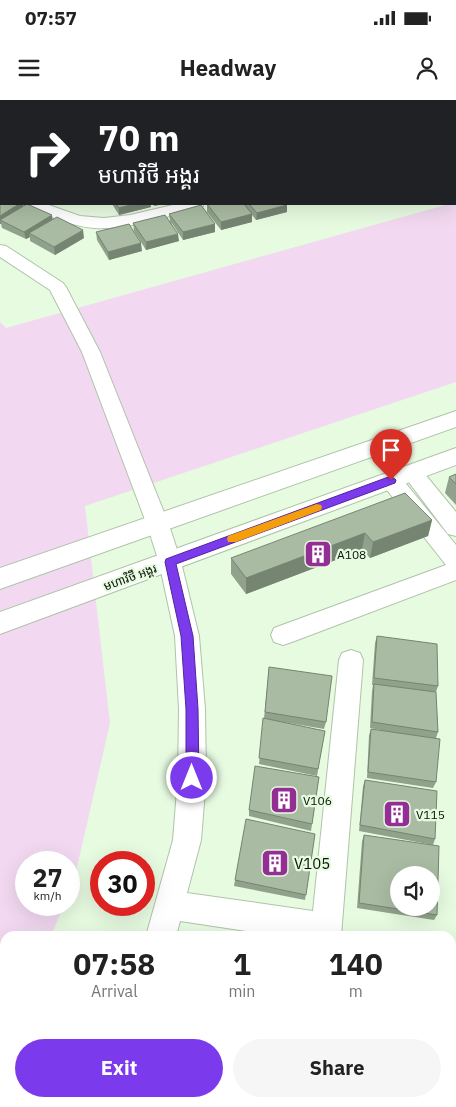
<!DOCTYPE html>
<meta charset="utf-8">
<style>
body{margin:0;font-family:"IBM Plex Sans","Noto Sans Khmer",sans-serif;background:#f6f6f6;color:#222;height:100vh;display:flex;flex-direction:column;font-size:19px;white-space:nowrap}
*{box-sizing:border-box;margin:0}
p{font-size:16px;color:#767676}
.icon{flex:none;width:28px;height:28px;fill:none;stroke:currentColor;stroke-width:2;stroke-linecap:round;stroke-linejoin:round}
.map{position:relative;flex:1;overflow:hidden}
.side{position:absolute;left:0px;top:831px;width:456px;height:176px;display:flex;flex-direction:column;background:#fff;border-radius:15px 15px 0 0;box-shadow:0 5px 20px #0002}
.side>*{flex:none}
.hud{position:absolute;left:0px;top:0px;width:456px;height:105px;box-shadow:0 5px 20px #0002;background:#202124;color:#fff;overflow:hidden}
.tools{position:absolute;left:390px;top:766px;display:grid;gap:10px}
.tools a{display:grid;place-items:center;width:50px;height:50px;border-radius:50%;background:#fff;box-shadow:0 5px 20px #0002;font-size:25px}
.speed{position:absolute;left:15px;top:751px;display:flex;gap:10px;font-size:25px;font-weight:700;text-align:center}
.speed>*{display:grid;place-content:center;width:65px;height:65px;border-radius:50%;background:#fff;box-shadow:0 5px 20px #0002;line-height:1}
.speed small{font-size:12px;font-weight:400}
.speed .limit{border:8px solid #d22;background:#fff;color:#111}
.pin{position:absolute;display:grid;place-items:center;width:42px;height:42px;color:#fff;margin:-51px -21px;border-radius:50% 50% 50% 0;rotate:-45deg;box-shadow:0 0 5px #0007}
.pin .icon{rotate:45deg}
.me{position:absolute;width:55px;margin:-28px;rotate:0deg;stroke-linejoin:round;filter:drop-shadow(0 0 4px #0008)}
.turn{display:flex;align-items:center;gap:18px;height:105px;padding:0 15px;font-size:22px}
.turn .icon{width:65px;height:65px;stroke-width:2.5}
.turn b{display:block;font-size:35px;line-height:42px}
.eta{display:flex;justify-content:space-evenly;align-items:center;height:85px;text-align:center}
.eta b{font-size:30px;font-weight:700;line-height:35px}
.button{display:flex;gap:10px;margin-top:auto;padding:10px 15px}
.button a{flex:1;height:58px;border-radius:30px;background:#7c3aed;color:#fff;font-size:20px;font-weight:700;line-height:58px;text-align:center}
.button a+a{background:#f6f6f6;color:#222}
.status{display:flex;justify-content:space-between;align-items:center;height:35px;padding:0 25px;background:#fff;direction:ltr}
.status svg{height:14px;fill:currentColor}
header{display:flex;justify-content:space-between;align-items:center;height:65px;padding:0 15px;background:#fff;font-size:22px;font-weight:700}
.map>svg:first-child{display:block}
.green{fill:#f2d9f1}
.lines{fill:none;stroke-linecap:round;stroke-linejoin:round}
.minor-casing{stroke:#b0c3aa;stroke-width:2}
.major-casing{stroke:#b0c3aa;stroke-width:2}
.minor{fill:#fff;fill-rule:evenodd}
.major{fill:#fff;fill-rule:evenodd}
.wall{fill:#91a28c}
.shaded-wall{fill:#768472}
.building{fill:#a9bca3;stroke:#768472;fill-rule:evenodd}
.route{fill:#7c3aed;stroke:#51269a}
.slow{fill:#f59e0b}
.labels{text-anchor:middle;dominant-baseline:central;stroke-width:4.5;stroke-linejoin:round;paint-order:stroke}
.poi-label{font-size:12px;fill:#0a1108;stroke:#e7fbe1;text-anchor:start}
.street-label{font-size:12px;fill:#0a1108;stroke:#e7fbe1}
.near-poi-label{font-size:15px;fill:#0a1108;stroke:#e7fbe1;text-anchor:start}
</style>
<div class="status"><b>07:57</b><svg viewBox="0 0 49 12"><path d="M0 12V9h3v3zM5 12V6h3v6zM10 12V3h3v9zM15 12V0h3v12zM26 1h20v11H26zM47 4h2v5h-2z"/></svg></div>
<header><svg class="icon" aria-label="menu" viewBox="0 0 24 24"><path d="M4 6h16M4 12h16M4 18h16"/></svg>Headway<svg class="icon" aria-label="person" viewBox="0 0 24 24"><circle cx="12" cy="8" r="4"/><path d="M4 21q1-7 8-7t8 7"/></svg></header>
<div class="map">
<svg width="456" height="1007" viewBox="0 0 456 1007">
<rect width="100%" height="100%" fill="#e7fbe1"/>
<path class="green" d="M456,102V282L85,406L110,623L73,785L69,794V762H26V805H64L51,836H5V944L0,956V222L6,228Z"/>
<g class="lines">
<g class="minor-casing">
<path id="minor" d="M170,0H184L185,1H171Z
M1,72V82L0,83V73Z
M25,104H46L80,116L104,118L130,115L177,104H204L202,107C167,116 130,130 94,128C71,126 49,116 27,107Z
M0,145L6,146L63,183L66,187L100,252L169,425L181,462L199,536L205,609L206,678L201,740L187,793L313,811L339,560L342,553L351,550L360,553L363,560L341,836H280L180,821L176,836H146L173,740L178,678L179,609L175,536L159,462L147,425L82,252L50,190L0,157Z
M412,365L419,367L456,412V436L448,434L405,377L401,372L405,367Z
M391,372L399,375L456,445V480L292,542L283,545L274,542L271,535L274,528L446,465L383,385L380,380L383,375Z
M76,1002H110L108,1007H74Z
M293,1002H327V1007H293Z"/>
</g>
<g class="major-casing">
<path id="major" d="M456,311V327L0,489V468Z
M456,348V365L0,534V512Z"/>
</g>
<use href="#minor" class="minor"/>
<use href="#major" class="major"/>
</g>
<path class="wall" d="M0,0H42V1H1V30H0Z
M0,92L24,106L53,120L84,138L55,155L30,141V137L26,139L2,128L1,124H0Z
M112,104H150L151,107L119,115Z
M207,104H286L287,112L256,120L252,115V122L221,130L207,112Z
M169,114L215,124V132L183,140L171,122L179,141L146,150L134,131L133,123L170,121Z
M96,132L142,151L109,160L97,140Z
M456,374V405L445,393L449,377Z
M432,420L428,436L370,458L362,450L246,494L231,474V458Z
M377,536L438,586L436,592L438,632L436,638V682L433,688L367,678L369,635L371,629L386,631L370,628L372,591L373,585H372L375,543Z
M269,567L326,622L324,629L277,621L325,631L317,676L259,664L264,618Z
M319,677L311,731L249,716V710Z
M365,680L435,739L433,745L359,731L363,686Z
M315,734L305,800L234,786L235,780Z
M364,735L437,815L434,820L357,808L362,741Z
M349,1002H416V1007H357L349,1006Z"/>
<path class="shaded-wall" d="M212,0H235L229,1H212Z
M1,47V55L0,56V48Z
M19,104H23L24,109L0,120L1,124H0V116Z
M134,104H150L151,107L119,115V108Z
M154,104H165L154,106Z
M287,105V112L256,120L257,113Z
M252,114V122L221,130V122Z
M52,115L53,123L29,133L30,137L26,139L24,132Z
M215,124V132L183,140V132Z
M83,130L84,138L55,155L54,147Z
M178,134L179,141L146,150V142Z
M141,143L142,151L109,160L108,152Z
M432,420L428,436L370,458L373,442Z
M365,433L362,450L246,494V478Z"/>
<path class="building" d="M0,0H39L38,1H1V7H0Z
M0,9H1V22H0Z
M0,35H1V47L0,48Z
M0,92L1,93V104H19L0,116Z
M27,104L52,115L24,132L0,120Z
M116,104H134L119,108Z
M207,104H244L252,114L221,122Z
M249,104H286L287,105L257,113Z
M201,105L215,124L183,132L169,114Z
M165,115L178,134L146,142L133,123Z
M57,117L83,130L54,147L29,133Z
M129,124L141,143L108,152L96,132Z
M456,374V384L449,377Z
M405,393L432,420L373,442L365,433L246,478L231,458Z
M377,536L437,544L438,586L374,578Z
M269,567L332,576L326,622L265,612Z
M374,584L436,592L438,632L372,622Z
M263,618L325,631L318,669L259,658Z
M371,629L440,639L436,682L368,672Z
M255,666L319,677L312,724L249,710Z
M365,680L437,691L435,739L360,725Z
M246,719L315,734L306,795L235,780Z
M364,735L439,746L437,815L359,803ZM399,775H431V808H399Z
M210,1002H258V1007H210Z
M351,1002H416V1007H380Z"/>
<path class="route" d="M391,376L396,380L395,383L176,464L193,536L198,609L199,678L197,682L192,684L188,682L186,678V609L181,536L165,462L166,459Z"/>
<path class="slow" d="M317,404L321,405L322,407L321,410L236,442H228L227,439L228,436Z"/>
<defs>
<g id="building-square" transform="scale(1.4375)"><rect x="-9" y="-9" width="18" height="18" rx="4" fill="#932e94" stroke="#e7fbe1"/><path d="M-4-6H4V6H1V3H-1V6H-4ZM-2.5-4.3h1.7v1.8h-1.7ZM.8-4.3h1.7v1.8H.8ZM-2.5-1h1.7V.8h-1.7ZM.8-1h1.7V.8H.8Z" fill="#fff"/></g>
</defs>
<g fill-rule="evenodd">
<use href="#building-square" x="318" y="454"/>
<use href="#building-square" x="284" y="700"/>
<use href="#building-square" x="397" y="714"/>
<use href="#building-square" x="275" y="763"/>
</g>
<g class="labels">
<g class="poi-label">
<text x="337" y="454">A108</text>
<text x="303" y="700">V106</text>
<text x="416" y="714">V115</text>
</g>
<g class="street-label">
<text transform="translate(130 477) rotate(-20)">មហាវិថី អង្គរ</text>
</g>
<g class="near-poi-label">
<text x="294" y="763">V105</text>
</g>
</g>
</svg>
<div class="tools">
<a><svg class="icon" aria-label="sound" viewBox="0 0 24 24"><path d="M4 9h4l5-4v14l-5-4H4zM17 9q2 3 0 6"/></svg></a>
</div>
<div class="speed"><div>27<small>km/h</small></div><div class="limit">30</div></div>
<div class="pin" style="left:391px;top:380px;background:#d93025"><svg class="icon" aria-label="arrive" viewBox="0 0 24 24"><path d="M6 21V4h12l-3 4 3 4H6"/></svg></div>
<svg class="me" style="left:192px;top:678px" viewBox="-20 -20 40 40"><circle r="17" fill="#7c3aed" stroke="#fff" stroke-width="3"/><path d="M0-11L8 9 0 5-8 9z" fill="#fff"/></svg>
<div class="hud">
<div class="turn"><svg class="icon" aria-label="right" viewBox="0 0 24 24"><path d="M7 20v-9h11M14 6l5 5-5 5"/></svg><div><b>70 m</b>មហាវិថី អង្គរ</div></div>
</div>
<section class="side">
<div class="eta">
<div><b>07:58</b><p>Arrival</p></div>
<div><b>1</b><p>min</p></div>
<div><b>140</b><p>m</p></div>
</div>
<div class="button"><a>Exit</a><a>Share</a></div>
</section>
</div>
